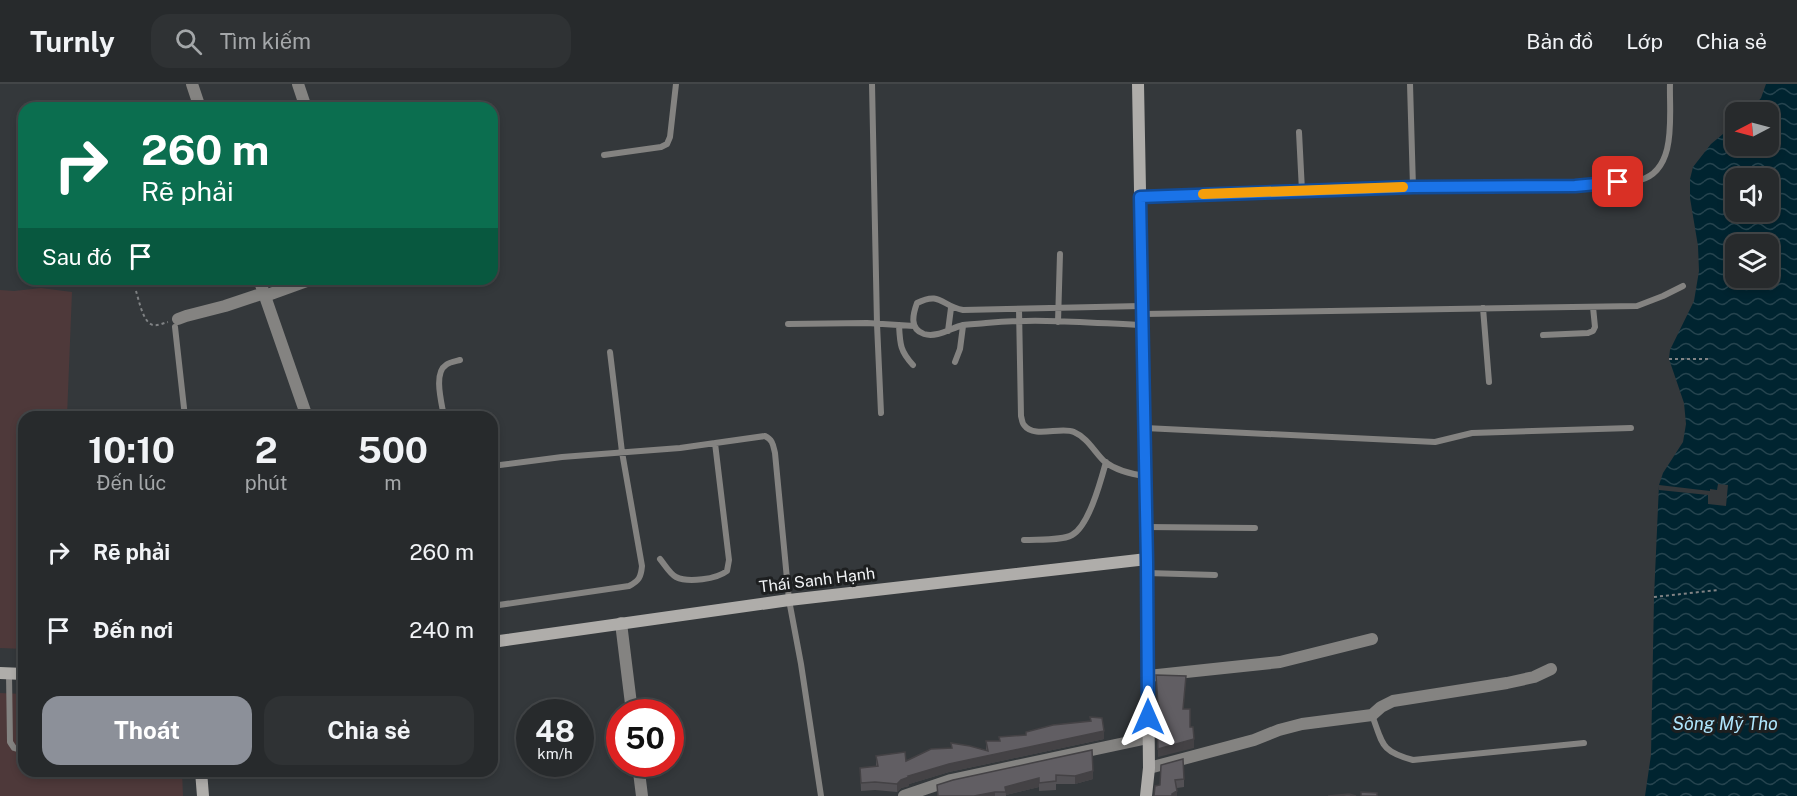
<!DOCTYPE html>
<html lang="vi">
<meta charset="utf-8">
<style>
body{margin:0;font-family:"Public Sans",sans-serif;background:#2f3234;color:#f1f3f6;height:100vh;display:flex;flex-direction:column;font-size:22px;white-space:nowrap}
*{box-sizing:border-box;margin:0}
p{font-size:20px;color:#a4a7a9}
.icon{flex:none;width:33px;height:33px;fill:none;stroke:currentColor;stroke-width:2;stroke-linecap:round;stroke-linejoin:round}
.map{position:relative;flex:1;overflow:hidden}
.side{position:absolute;left:18px;top:327px;width:480px;height:366px;display:flex;flex-direction:column;background:#272a2c;border-radius:18px;box-shadow:0 3px 9px #0003,0 0 0 2px #434648}
.side>*{flex:none}
.hud{position:absolute;left:18px;top:18px;width:480px;height:183px;border-radius:18px;box-shadow:0 3px 9px #0003,0 0 0 2px #434648;background:#0b6e4f;color:#fff;overflow:hidden}
.needle{width:39px;rotate:264deg}
.fabs{position:absolute;left:1725px;top:18px;display:grid;gap:12px}
.fabs a{display:grid;place-items:center;width:54px;height:54px;border-radius:12px;background:#272a2c;box-shadow:0 3px 9px #0003,0 0 0 2px #434648;font-size:30px}
.speed{position:absolute;left:516px;top:615px;display:flex;gap:12px;font-size:30px;font-weight:700;text-align:center}
.speed>*{display:grid;place-content:center;width:78px;height:78px;border-radius:50%;background:#272a2c;box-shadow:0 3px 9px #0003,0 0 0 2px #434648;line-height:1}
.speed small{font-size:15px;font-weight:400}
.speed .limit{border:9px solid #d22;background:#fff;color:#111}
.pin{position:absolute;display:grid;place-items:center;width:51px;height:51px;color:#fff;margin:-26px;border-radius:12px;box-shadow:0 3px 9px #0006}
.me{position:absolute;width:66px;margin:-33px;rotate:0deg;stroke-linejoin:round;filter:drop-shadow(0 0 4px #0008)}
.turn{display:flex;align-items:center;gap:21px;height:126px;padding:0 24px;font-size:27px}
.turn .icon{width:78px;height:78px;stroke-width:2.5}
.turn b{display:block;font-size:42px;line-height:51px}
.then{display:flex;align-items:center;height:57px;padding:0 24px;background:#0003;gap:12px;font-size:22px}
.eta{display:flex;justify-content:space-evenly;align-items:center;height:102px;text-align:center}
.eta b{font-size:36px;font-weight:700;line-height:42px}
.primary-button{display:flex;gap:12px;margin-top:auto;padding:12px 24px}
.primary-button a{flex:1;height:69px;border-radius:18px;background:#8c9099;color:#fff;font-size:24px;font-weight:700;line-height:69px;text-align:center}
.primary-button a+a{background:#2f3234;color:#f1f3f6}
ul{padding:0;list-style:none}
li{display:flex;align-items:center;gap:18px;height:78px;padding:0 24px}
li div{flex:1}
li b{display:block;font-size:22px}
li em{font-style:normal}
header{display:flex;align-items:center;gap:36px;box-sizing:border-box;height:84px;padding:0 30px;background:#272a2c;border-bottom:2px solid #434648}
header strong{font-size:28px}
nav{display:flex;gap:33px;margin-inline-start:auto;font-size:21px}
.search{width:420px;height:54px;background:#2f3234;display:flex;align-items:center;gap:15px;box-sizing:border-box;padding:0 21px;border-radius:18px;color:#a4a7a9;font-size:22px}
.map>svg:first-child{display:block}
.education{fill:#4e393a}
.water{fill:url(#water-waves);fill-rule:evenodd}
.pier{fill:#34383b}
.lines{fill:none;stroke-linecap:round;stroke-linejoin:round}
.path{stroke:#808385;stroke-width:2;stroke-dasharray:3 3;stroke-linecap:butt}
.lane{stroke:#848381;stroke-width:6}
.street{stroke:#848381;stroke-width:12}
.secondary{stroke:#afadaa;stroke-width:12}
.wall{fill:#535155}
.shaded-wall{fill:#444245}
.building{fill:#615e63;stroke:#444245;stroke-width:1.5}
.route-casing{stroke:#114b97;stroke-width:15}
.route{stroke:#1a73e8;stroke-width:10}
.slow{stroke:#f59e0b;stroke-width:10}
.labels{text-anchor:middle;dominant-baseline:central;stroke-width:6;stroke-linejoin:round;paint-order:stroke}
.street-label{font-size:16px;fill:#f1f3f5;stroke:#1d1f20}
.water-label{font-size:18px;font-style:italic;fill:#afe6fd;stroke:#1d1f20}
</style>
<header>
<strong>Turnly</strong>
<div class="search"><svg class="icon" aria-label="search" viewBox="0 0 24 24"><circle cx="10" cy="10" r="6"/><path d="M15 15l6 6"/></svg>Tìm kiếm</div>
<nav><a>Bản đồ</a><a>Lớp</a><a>Chia sẻ</a></nav>
</header>
<div class="map">
<svg width="1797" height="712" viewBox="0 0 1797 712">
<defs>
<pattern id="water-waves" width="16" height="10" patternUnits="userSpaceOnUse" patternTransform="scale(1.5)"><rect width="16" height="10" fill="#002430"/><path d="M0 5q4-4 8 0t8 0" fill="none" stroke="#26444f"/></pattern>
</defs>
<rect width="100%" height="100%" fill="#34383b"/>
<path class="education" d="M41,204L72,208L67,333H24V565L0,564V206L14,207Z
M0,609L24,610V687H182L183,712H0Z"/>
<path class="water" d="M1766,0H1797V712H1645L1651,671L1654,513L1659,401L1663,389L1683,358L1686,340L1684,319L1669,275L1670,266L1694,217L1699,187L1698,162L1690,114V95L1693,83L1711,60L1735,40L1736,62H1768V28H1749L1761,14ZM1736,94H1768V128H1736ZM1736,160H1768V194H1736Z"/>
<path class="pier" d="M1718,400L1728,401L1726,422L1708,420V411L1659,406V401L1710,407V405L1717,406Z"/>
<g class="lines">
<path class="path" d="M136,207C139,216 143,239 153,241C158,242 163,239 168,238
M1669,275H1708
M1654,513L1718,506"/>
<path class="lane" d="M872,0L877,240L881,329
M1410,0L1413,103
M1299,48L1302,107
M604,71L661,63L667,60L670,53L676,0
M1140,113L1413,103L1575,102L1640,96C1678,86 1669,30 1670,0
M1141,222L963,226C941,222 941,207 917,219C913,230 909,245 924,250C937,254 951,244 963,241C971,240 979,240 986,239C1037,234 1091,239 1142,241
M1483,224L1489,298
M1019,225L1021,332C1022,335 1022,339 1024,341C1034,355 1061,342 1074,348C1088,354 1095,369 1105,378C1117,387 1131,390 1145,392
M1143,230L1637,222L1663,212L1683,202
M1058,238L1060,170
M788,240L867,239L914,242
M899,241C900,260 900,267 913,281
M175,243L185,333
M948,247L951,224
M1543,251L1588,249L1593,247L1595,243L1593,223
M955,278L960,265L963,242
M444,333C442,320 433,289 446,281C449,278 456,277 460,276
M1145,344L1435,358L1472,349L1631,344
M492,382L562,373L680,364L765,352C773,356 773,361 775,369L789,516L801,580L821,712
M1146,443L1255,444
M1024,456C1037,455 1061,457 1072,451C1089,442 1101,396 1106,378
M660,475C665,481 670,490 676,493C688,499 717,495 727,487L729,476L715,359
M1147,489L1215,491
M492,522L629,502C639,497 641,493 642,482L622,368L610,268
M9,590L10,658L14,664L24,667
M1372,631C1383,660 1380,667 1413,676L1584,659"/>
<path class="street" d="M192,0L200,24
M298,0L306,24
M259,195L307,333
M265,212L312,195
M178,235L186,232L225,222L264,209
M621,539L632,628
M1148,592L1280,578L1372,555
M638,680L642,712
M1149,684L1254,656L1279,646L1302,640L1372,631L1381,623L1393,617L1507,599L1534,593L1551,585
M904,712L951,696L1148,654"/>
<path class="secondary" d="M1138,0L1147,478L1149,684L1146,712
M492,558L789,516L1147,475
M0,589L24,590
M201,687L203,712"/>
</g>
<path class="wall" d="M1090,633L1104,655L949,688L909,700V702L901,704L897,708L875,706L861,707L860,684L876,682V672L906,677L951,664V659L986,667V657H999L1090,637Z
M1092,666L1093,695L1075,700H1056V706L1039,707V703L1006,711V712H938L937,701Z
M1161,681L1184,695V703L1177,704V712L1160,701Z"/>
<path class="shaded-wall" d="M1104,647V655L949,688L909,700V702L901,704L897,708V700L901,696L908,692L949,680Z
M1194,655V664L1158,673V665Z
M1093,687V695L1075,700V692Z
M1039,694V703L1006,711L1005,703Z
M1177,707V712H1172V710Z
M995,708V712H974Z"/>
<path class="building" d="M1156,591L1186,592L1183,625H1190V643H1193L1194,655L1158,665L1157,644L1159,621H1158Z
M1090,633L1102,634L1104,647L949,680L908,692L909,693L901,696L897,700L875,698L861,699L860,684L878,682L876,672L905,668L906,677L931,665L952,664L951,659L970,662L988,667L986,657H1000L999,653L1026,651V648L1053,641L1091,637Z
M1092,666L1093,687L1075,692L1056,691V697L1039,699V694L1005,703L1006,708H995L974,712H938L937,701L953,696Z
M1183,675L1184,695L1175,696L1177,707L1172,710V712H1154L1155,702L1160,701L1161,681Z
M1361,708L1377,709V712H1361Z
M1349,710L1356,712H1328Z"/>
<g class="lines">
<g class="route-casing">
<path id="route" d="M1148,633L1147,478L1140,113L1413,103L1575,102L1618,98"/>
</g>
<use href="#route" class="route"/>
<path class="slow" d="M1203,110L1403,103"/>
</g>
<g class="labels">
<g class="street-label">
<text transform="translate(817 496) rotate(-7)">Thái Sanh Hạnh</text>
</g>
<g class="water-label">
<text x="1725" y="639">Sông Mỹ Tho</text>
</g>
</g>
</svg>
<div class="fabs">
<a><svg class="needle" viewBox="-14 -14 28 28"><path d="M0-13l5 13h-10z" fill="#e53935"/><path d="M0 13l5-13h-10z" fill="#a4a7a9"/></svg></a>
<a><svg class="icon" aria-label="sound" viewBox="0 0 24 24"><path d="M4 9h4l5-4v14l-5-4H4zM17 9q2 3 0 6"/></svg></a>
<a><svg class="icon" aria-label="layers" viewBox="0 0 24 24"><path d="M12 4l9 5-9 5-9-5zM3 14l9 5 9-5"/></svg></a>
</div>
<div class="speed"><div>48<small>km/h</small></div><div class="limit">50</div></div>
<div class="pin" style="left:1618px;top:98px;background:#d93025"><svg class="icon" aria-label="arrive" viewBox="0 0 24 24"><path d="M6 21V4h12l-3 4 3 4H6"/></svg></div>
<svg class="me" style="left:1148px;top:633px" viewBox="-20 -20 40 40"><path d="M0-17L14 15 0 8-14 15z" fill="#1a73e8" stroke="#fff" stroke-width="4"/></svg>
<div class="hud">
<div class="turn"><svg class="icon" aria-label="right" viewBox="0 0 24 24"><path d="M7 20v-9h11M14 6l5 5-5 5"/></svg><div><b>260 m</b>Rẽ phải</div></div>
<div class="then">Sau đó<svg class="icon" aria-label="arrive" viewBox="0 0 24 24"><path d="M6 21V4h12l-3 4 3 4H6"/></svg></div>
</div>
<section class="side">
<div class="eta">
<div><b>10:10</b><p>Đến lúc</p></div>
<div><b>2</b><p>phút</p></div>
<div><b>500</b><p>m</p></div>
</div>
<ul>
<li><svg class="icon" aria-label="right" viewBox="0 0 24 24"><path d="M7 20v-9h11M14 6l5 5-5 5"/></svg><div><b>Rẽ phải</b></div><em>260 m</em></li>
<li><svg class="icon" aria-label="arrive" viewBox="0 0 24 24"><path d="M6 21V4h12l-3 4 3 4H6"/></svg><div><b>Đến nơi</b></div><em>240 m</em></li>
</ul>
<div class="primary-button"><a>Thoát</a><a>Chia sẻ</a></div>
</section>
</div>
